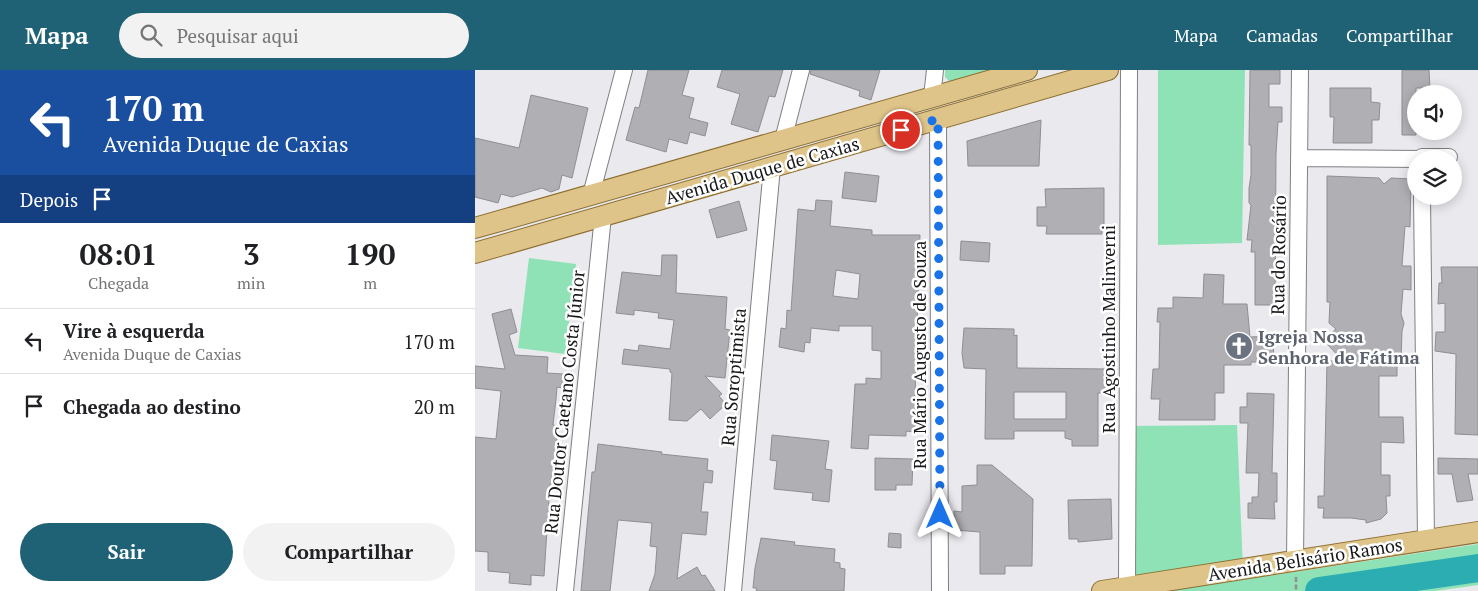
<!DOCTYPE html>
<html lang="pt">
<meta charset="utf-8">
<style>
body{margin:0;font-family:"PT Serif",serif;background:#f2f2f2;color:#202124;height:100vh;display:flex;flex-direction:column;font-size:19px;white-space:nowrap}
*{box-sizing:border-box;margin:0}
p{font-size:16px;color:#757577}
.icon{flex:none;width:28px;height:28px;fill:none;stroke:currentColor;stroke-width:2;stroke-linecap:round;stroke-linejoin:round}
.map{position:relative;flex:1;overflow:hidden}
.sheet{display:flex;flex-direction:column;background:#fff;width:475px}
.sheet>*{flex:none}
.guide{background:#1a4fa0;color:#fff;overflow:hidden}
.tools{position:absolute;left:932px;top:15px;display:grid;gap:10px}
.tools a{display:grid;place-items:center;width:55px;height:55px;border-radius:50%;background:#fff;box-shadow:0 2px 12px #0003;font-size:25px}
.pin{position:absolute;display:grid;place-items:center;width:42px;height:42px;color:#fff;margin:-21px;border:2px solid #fff;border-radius:50%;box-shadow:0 1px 5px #0007}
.me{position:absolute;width:55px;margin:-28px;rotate:0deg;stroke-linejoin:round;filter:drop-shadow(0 0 4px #0008)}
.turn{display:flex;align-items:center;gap:18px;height:105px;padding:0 20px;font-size:22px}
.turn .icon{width:65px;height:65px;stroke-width:2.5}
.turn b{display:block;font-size:35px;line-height:42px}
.then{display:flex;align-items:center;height:48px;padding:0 20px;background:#0003;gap:10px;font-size:19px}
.eta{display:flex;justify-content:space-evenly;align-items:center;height:85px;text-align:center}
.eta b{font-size:30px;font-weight:700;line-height:35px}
.cta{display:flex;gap:10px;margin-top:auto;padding:10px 20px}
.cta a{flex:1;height:58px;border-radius:30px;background:#1f6175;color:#fff;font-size:20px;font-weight:700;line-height:58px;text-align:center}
.cta a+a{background:#f2f2f2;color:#202124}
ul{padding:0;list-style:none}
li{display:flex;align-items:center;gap:15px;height:65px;padding:0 20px;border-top:1px solid #e0e0e0}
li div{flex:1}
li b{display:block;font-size:19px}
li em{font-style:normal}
header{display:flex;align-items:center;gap:30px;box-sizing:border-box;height:70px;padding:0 25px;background:#1f6175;color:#fff}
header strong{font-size:24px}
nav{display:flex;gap:28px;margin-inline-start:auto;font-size:18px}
.search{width:350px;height:45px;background:#f2f2f2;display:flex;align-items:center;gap:12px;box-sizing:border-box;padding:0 18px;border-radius:28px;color:#757577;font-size:19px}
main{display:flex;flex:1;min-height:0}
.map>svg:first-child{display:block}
.green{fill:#8ee2b5}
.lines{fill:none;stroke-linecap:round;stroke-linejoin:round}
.river{stroke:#2badb2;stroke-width:28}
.building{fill:#afafb4;stroke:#8e8e93;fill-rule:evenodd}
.minor-casing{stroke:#7f7f84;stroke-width:18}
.major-casing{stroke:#8c6e2f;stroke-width:22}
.path{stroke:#8f8f93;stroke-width:2.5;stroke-dasharray:5 2.5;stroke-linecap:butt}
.minor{stroke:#fff;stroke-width:16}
.major{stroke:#dfc489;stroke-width:20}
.route{stroke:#1a73e8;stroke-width:9;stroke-dasharray:0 16.2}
.labels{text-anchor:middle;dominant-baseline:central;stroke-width:5;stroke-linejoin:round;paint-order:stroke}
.street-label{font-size:18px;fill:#18181a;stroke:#fff}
.worship-label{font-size:18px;font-weight:bold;fill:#5b616d;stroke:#fff;text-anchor:start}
</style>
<header>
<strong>Mapa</strong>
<div class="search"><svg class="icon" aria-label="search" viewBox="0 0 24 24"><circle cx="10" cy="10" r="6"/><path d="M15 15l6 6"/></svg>Pesquisar aqui</div>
<nav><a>Mapa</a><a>Camadas</a><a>Compartilhar</a></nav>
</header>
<main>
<section class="sheet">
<div class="guide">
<div class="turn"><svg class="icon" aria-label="left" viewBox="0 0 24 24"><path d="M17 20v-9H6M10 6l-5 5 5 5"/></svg><div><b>170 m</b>Avenida Duque de Caxias</div></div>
<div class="then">Depois<svg class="icon" aria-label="arrive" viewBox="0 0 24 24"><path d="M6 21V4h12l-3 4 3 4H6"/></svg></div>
</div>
<div class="eta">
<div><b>08:01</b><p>Chegada</p></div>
<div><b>3</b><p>min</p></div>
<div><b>190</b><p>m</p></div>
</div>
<ul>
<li><svg class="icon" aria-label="left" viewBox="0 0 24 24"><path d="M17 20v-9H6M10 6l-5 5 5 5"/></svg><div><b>Vire à esquerda</b><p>Avenida Duque de Caxias</p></div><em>170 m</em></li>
<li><svg class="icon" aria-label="arrive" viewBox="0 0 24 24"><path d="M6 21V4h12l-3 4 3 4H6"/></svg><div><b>Chegada ao destino</b></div><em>20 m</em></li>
</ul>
<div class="cta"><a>Sair</a><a>Compartilhar</a></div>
</section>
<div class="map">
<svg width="1003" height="521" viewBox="0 0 1003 521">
<rect width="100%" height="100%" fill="#e9e9ee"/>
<path class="green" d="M470,0H523L476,13L470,7Z
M683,0H770L767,173L683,175Z
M54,188L101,194L90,284L43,278Z
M762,355L768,499L652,517L653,356Z
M1003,474V515L960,521H694Z"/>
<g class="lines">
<path class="river" d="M844,521L1003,498"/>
</g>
<path class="building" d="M173,0H214L207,25L219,28L214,48L233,53L230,66L215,62L212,74L194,69L191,82L151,70L160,37L164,38Z
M247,0H308L300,27L294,26L283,62L256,54L265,24L242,17Z
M336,0H405L396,30L384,26L385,21L335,4Z
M775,0H805V14H794V37H807V52H803L801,84L800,235H780V182H776L777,170H772L776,135L774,133V118L776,105V75H774Z
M927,0H954L955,18H941V65H927Z
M855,18H896V32L905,33L904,50H897V73H858L859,47H855Z
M56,25L113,38L97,108L87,105L84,119L76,122L67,118L37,127L26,124L23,133L0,127V68L44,78Z
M566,50L564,96H493L492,71Z
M370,102L404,106L401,132L367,128Z
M852,106L904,108L909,114L916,108L936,109L935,157L930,156L927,196H936V220L928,219L926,244L929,253L927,261L926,291H922V306H904V347H928L929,373L906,372V405H915V426H911L912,443L906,449L891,453V450L876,448H848L849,438H843V426H849L852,291H868L853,275V266L861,259L854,253L855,232H852Z
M629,118V157H627V164H571L572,156H562V137H571L570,119Z
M341,130L357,131L355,156L397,160V165H445L440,326L441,348L445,353L439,357V362L431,361V366L394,365L393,379L376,378L380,314H391V308L406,309V281L397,280V256H364V261L336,258L335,273L330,272L329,282L304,277L306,258L311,259L312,240L316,241L323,139L340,141ZM361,200L385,204L383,229L358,226Z
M264,131L272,160L242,168L234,140Z
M486,171L515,173L514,192L485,190Z
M187,185H202L201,223L252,227L250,259L255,260L250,308L230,306L247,324L244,326L251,334L235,349L226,339L212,351L194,350L197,303L195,302V299L147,294L149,279L163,281L164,275L195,279L199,250L183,248L184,243L159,240V245L141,243L147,202L186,206Z
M966,197H1003V365L980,364L981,284L960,281L961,262H970V233L963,234L964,213H967Z
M729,204L749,205L748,234H772L775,267L798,266L799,292H776V295H749V323H740V350H684L685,329H676L678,299H684L685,252H682L683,238H698V227L728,228Z
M36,239L42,262L34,265L40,285L73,287L72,303L89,304L88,318L82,317L81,329L78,355L83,356L78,414H75L69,506L56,505V515L34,513L35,503L13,501V482L0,481V367L21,369L26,321L0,318V296L30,299L17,244Z
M489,258L539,259V266L542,265V298L634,299V323H623V376H597V370L590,368V361H539V369H510L511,299L489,298L487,283ZM539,322H591V349H539Z
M772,323L799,324L797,403H802V432H799L800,449L773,448V433H777V427H783L784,403H771L773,353H765V337H772Z
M297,365L354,371L350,399L357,400L354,432L337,430L338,423L299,419L302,391L295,390Z
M123,374L187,382L186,384L233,389L232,400L238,401L237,413L229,412L226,442H233L231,465L207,463L202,509L222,497L227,506L230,505L240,521H174L180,504L182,477L175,476L177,453L143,450L135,521H106L117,402H120Z
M400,388L438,389L437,415H421V420H400Z
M963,388L1003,389V404H993L998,430L982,432L977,404H963Z
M502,395H517L558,429L557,496H530V504H505V462L479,460V441L487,442V416L502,415Z
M636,429L637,469L603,472V469H594L593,430Z
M414,463L426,464V478L413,477Z
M286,468L320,472L319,475L360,479L359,492L365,493V498L370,499L369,521H281L282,518H278L280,498Z"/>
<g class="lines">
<g class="minor-casing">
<path id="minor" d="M457,27L460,0
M463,49L465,521
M308,70L326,0
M947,87H974
M824,88L947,89
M116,125L149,0
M947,126L951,470
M820,490L825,0
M652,517L654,0
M90,521L128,146
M258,521L297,97"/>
</g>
<g class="major-casing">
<path id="major" d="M0,158L552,0
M0,183L633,0
M627,521L1003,462"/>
</g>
<path class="path" d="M821,507V521"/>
<use href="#minor" class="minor"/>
<use href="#major" class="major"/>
</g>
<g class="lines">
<path class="route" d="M426,60L463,49L465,444"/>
</g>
<defs>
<g id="church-disc" transform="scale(1.4375)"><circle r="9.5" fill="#6b7280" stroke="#fff"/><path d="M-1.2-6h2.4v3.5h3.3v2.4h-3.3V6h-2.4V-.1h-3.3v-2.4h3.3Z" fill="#fff"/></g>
</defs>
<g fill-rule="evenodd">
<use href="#church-disc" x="764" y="276"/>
</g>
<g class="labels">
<g class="street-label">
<text transform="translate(287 100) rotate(-16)">Avenida Duque de Caxias</text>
<text transform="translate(803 185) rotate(-89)">Rua do Rosário</text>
<text transform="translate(633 259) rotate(-90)">Rua Agostinho Malinverni</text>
<text transform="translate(444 285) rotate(-90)">Rua Mário Augusto de Souza</text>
<text transform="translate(258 307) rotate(-85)">Rua Soroptimista</text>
<text transform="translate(89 332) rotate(-84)">Rua Doutor Caetano Costa Júnior</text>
<text transform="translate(830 489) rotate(-9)">Avenida Belisário Ramos</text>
</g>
<g class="worship-label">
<text x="783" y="266">Igreja Nossa<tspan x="783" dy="21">Senhora de Fátima</tspan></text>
</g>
</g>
</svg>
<div class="tools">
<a><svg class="icon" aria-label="sound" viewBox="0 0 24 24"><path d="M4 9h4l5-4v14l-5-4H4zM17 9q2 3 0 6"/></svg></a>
<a><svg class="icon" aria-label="layers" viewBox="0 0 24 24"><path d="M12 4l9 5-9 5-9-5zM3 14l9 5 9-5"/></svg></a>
</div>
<div class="pin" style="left:426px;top:60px;background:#d93025"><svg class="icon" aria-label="arrive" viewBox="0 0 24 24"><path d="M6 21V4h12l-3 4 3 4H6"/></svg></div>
<svg class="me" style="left:465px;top:444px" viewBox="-20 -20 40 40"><path d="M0-17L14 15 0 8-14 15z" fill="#1a73e8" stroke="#fff" stroke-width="4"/></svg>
</div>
</main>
